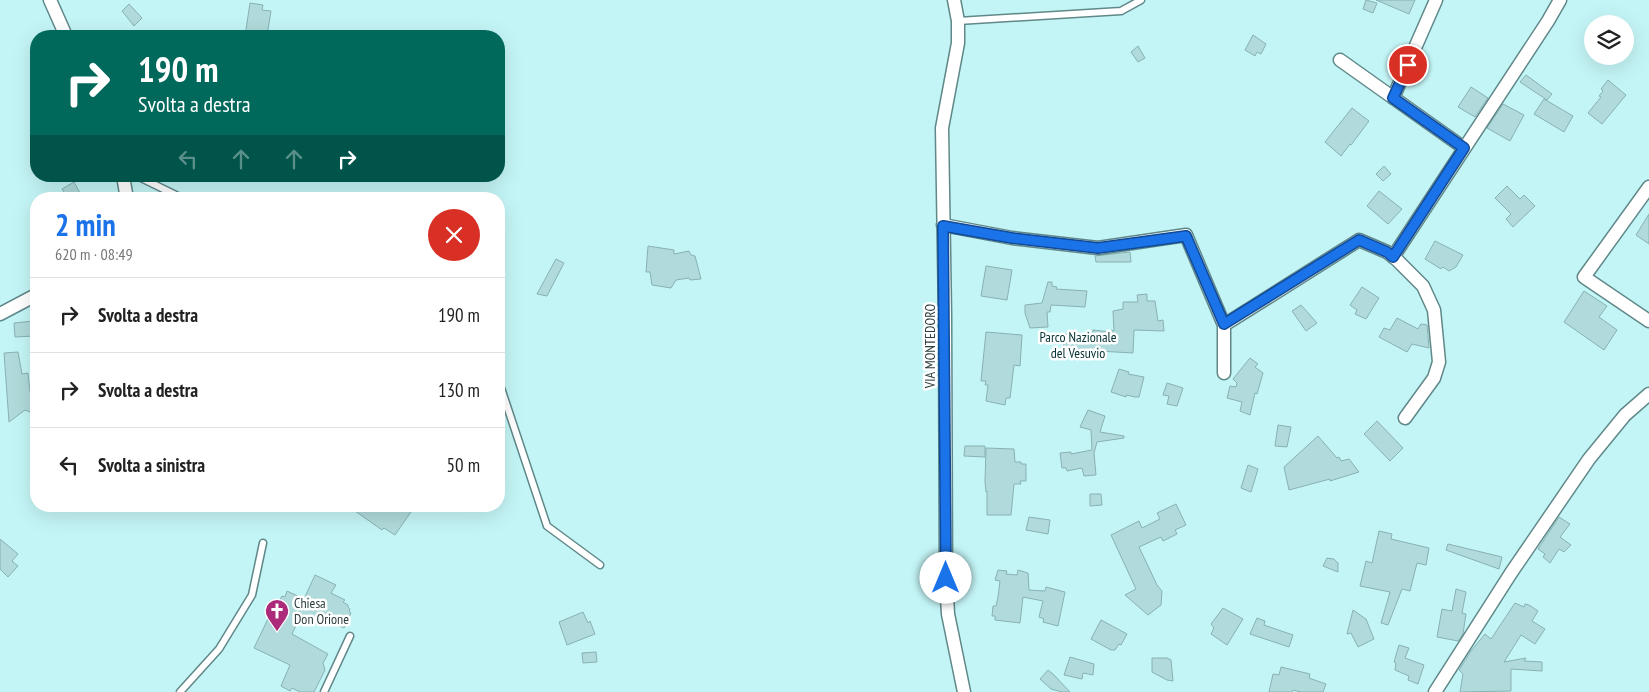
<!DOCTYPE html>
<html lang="it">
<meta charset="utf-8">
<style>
body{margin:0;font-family:"PT Sans Narrow",sans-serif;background:#f2f2f2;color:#222;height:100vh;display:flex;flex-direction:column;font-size:19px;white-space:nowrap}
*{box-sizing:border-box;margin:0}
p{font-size:16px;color:#767676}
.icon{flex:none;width:28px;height:28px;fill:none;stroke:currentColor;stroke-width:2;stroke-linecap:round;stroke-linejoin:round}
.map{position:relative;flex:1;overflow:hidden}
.sheet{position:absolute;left:30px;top:192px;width:475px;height:320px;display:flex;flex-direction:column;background:#fff;border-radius:20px;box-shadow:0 5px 20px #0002}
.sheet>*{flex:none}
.top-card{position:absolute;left:30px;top:30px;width:475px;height:152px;border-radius:20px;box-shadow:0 5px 20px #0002;background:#00695c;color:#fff;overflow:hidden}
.tools{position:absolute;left:1584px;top:15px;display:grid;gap:10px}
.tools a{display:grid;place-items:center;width:50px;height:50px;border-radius:50%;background:#fff;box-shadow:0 5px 20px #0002;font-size:25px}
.pin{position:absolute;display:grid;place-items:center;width:42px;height:42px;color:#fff;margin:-21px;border:2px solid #fff;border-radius:50%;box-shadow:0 1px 5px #0007}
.me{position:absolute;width:55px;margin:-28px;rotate:0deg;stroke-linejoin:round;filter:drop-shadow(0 0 4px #0008)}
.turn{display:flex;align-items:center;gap:18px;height:105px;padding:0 25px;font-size:22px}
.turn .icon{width:65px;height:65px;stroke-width:2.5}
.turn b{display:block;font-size:35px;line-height:42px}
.lanes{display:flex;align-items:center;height:48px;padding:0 25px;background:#0003;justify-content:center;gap:25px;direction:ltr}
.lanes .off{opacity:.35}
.round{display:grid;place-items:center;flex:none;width:52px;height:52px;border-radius:26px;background:#f2f2f2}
.summary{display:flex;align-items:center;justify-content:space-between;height:85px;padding:0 25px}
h1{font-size:30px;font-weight:800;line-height:38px;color:#1a73e8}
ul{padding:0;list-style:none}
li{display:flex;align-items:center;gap:15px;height:75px;padding:0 25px;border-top:1px solid #e0e0e0}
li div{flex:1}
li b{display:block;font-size:19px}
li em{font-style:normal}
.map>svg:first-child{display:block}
.green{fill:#c4f5f6;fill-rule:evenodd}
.building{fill:#b0dadb;stroke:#88b1b2}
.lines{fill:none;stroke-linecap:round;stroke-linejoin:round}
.lane-casing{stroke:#608889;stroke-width:9}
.street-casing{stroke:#608889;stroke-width:15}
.lane{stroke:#fff;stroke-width:6}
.street{stroke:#fff;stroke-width:12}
.route-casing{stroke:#114b97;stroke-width:12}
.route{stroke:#1a73e8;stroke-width:9}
.labels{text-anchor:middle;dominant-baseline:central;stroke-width:5;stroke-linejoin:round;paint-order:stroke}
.park-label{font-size:14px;fill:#073233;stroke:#fff}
.street-label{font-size:14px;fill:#2d3e3e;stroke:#fff}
.poi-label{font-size:14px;fill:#2d3e3e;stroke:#fff;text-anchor:start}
</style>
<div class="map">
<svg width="1649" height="692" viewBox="0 0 1649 692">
<rect width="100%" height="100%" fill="#eff"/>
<path class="green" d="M0,0H1649V692H0ZM1592,24H1625V56H1592ZM36,36H499V176H36ZM36,199H499V506H36Z"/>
<path class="building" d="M1366,0L1377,3L1373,13L1363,9Z
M1376,0H1415L1409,14Z
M250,3L263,5L262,10L271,11L267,36H245Z
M129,4L142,18L134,26L122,11Z
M1253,35L1266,44L1261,54L1257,52L1255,56L1245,50Z
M1138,46L1145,58L1138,62L1131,52Z
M1526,75L1552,94L1547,100L1520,82Z
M1608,80L1626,95L1602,124L1588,113L1601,97L1599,96L1603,91L1601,89Z
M1471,87L1488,98L1475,117L1458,107Z
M1544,99L1573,116L1564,132L1534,114Z
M1503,104L1524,115L1510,141L1487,128Z
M1352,108L1369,121L1351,145L1350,144L1341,156L1325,142Z
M1384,166L1391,174L1383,181L1376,174Z
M74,182L81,195L75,199H68L62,189Z
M1507,186L1520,199L1524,195L1535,206L1513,227L1506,219L1511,214L1495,198Z
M1379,191L1402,209L1388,224L1367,206Z
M1649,214V244L1636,235Z
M1435,241L1463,255L1456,267L1449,271L1443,267L1441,269L1425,259Z
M648,246L674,250V254L689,251L691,255L695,256L701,279L690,280L689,278L676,280L671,288L652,285L650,272H646Z
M1130,252L1131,262H1096L1095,256Z
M556,259L564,263L547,296L537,294Z
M986,266L1012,270L1007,300L981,296Z
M1048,282H1052V286L1057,287L1056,289L1087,291L1085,307L1051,305L1050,312H1047L1048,327L1030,328L1025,313V305L1042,303Z
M1362,287L1379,298L1366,319L1355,314L1357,310L1350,305Z
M1584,291L1607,306L1599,317L1617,330L1604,350L1564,322Z
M1147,294V301H1155L1158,321L1163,320L1164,331L1134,330L1133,353L1063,349L1065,334L1092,336L1093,330L1111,332V330L1114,331L1113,311L1123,309V302H1138L1137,295Z
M1301,305L1317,323L1306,331L1292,311Z
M1397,318L1418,329L1421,324L1427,325L1429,348L1412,344L1407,352L1379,337L1384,328L1390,330Z
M33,321L34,336L15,337L14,323Z
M986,332L1022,335L1020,366L1014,365L1010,398H1006L1005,405L986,401L988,385H985L986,381H981Z
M18,352L22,374L28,373L30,392L36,393V401H35L30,412L25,410L9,422L4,353Z
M1250,358L1258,364L1255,367L1263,373L1257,394L1255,393L1250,415L1240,411L1242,402L1227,398L1230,386L1236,387L1237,383L1233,379Z
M1119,369L1129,372L1128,374L1144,377L1139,397H1135L1126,395V397L1111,392Z
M1167,383L1183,388L1177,406L1167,404L1169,396L1163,395Z
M1088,410L1105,416L1100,432L1124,436V438L1097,442L1094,453L1096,475L1084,476L1082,468L1067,471L1066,468H1062L1060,453L1071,452V454L1092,450L1091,430L1080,427Z
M1377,421L1403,448L1390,461L1364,434Z
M1278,425L1291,427L1287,447L1275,446Z
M1318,436L1337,458L1339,457L1341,461L1349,459L1359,472L1330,481V479L1289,490L1284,467Z
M965,446H985V457L964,456Z
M986,448L1014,449L1015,462H1021V464H1026V481H1020L1021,484H1014L1011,515H987V491L986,492L985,482Z
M1248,465L1258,469L1251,492L1241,488Z
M1090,494H1101L1102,505L1090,506Z
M1176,504L1186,525L1175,530L1177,534L1163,541L1161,537L1139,547L1157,585L1162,591L1161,605L1148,615L1125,595L1136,589L1111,535L1139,521L1142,528L1160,519L1157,513Z
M348,506H415L395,535L384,528L382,530Z
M1029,517L1050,520L1048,534L1026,530Z
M1559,517L1570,524L1560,537L1571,545L1564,552L1559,549L1550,563L1543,557L1545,554L1538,549Z
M1379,531L1392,534L1391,539L1429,548L1426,565L1417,563L1410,591L1402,589L1388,625L1381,623L1390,592L1360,586L1366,561L1372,563Z
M0,539L18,554L12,561L18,566L8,577L0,569Z
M1448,544L1502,557L1499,569L1446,550Z
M1327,558L1334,559L1338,563V572L1323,566Z
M998,570L1007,571L1006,574L1017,575L1018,570L1028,573L1029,590L1045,591L1046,587L1065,592L1058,626L1043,622L1044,619L1039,617L1043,601L1023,597L1020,623L995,620V616H992L993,606H996L998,597L1000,581L995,580Z
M315,575L336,585L331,593L345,600L343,602L348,605V607L350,609L349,611L351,613L344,628L322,617L319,625L300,617L292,634L328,654L323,663L325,670L314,692H300L292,688L290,691L281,686L290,665L254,648L276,602L278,603L282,596L285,597L287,591L304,599Z
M1456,589L1466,592L1462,613L1466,614L1463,634L1458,641L1437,637L1442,609L1452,611Z
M1515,603L1524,607L1525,604L1529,605L1538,611L1532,621L1545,629L1535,644L1521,635L1504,662L1526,658L1524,661L1542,662V671L1511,669V691L1460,692L1463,674L1459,670L1471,651L1485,634L1491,639Z
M1223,608L1243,619L1227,645L1211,634L1214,628L1211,624Z
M1353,610L1366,619L1374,639L1358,647L1351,633L1347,634Z
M583,612L588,623L590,621L595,634L567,645L559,622Z
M1257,618L1265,621L1264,625L1293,635L1289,647L1250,634Z
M1101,620L1127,634L1121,645L1119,644L1115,650H1111L1091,639Z
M1399,645L1409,648L1405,658L1424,665L1418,684L1408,680L1409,676L1395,670L1396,663L1394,662Z
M596,652L597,662L583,663L582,653Z
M1070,657L1094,664L1093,675L1083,673L1082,679L1064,675Z
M1152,658H1167L1171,660L1173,681L1167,680L1152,672Z
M1281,667L1310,674L1309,678L1326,684L1323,692H1301L1293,690L1292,692H1269L1273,674L1279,675Z
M1048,670L1053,674L1070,692H1062L1051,689L1040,679Z"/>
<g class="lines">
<g class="lane-casing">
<path id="lane" d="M958,21L1121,11L1141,0
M137,176L184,199
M499,382L547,526L600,565
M180,692L219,649L252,595L263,543
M324,692L350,636"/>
</g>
<g class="street-casing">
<path id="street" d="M50,0L66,36
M954,0L958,21V43L942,128L945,315L946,578L948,614L964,692
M1340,60L1464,148
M1393,98L1436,0
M123,176L127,199
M1649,187L1584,277L1649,321
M943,225L1012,238L1098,248L1186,235L1224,325V373
M1393,257L1548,21L1560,0
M0,314L36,295
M1224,325L1359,240L1387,252L1397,260L1423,286L1434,310L1439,362L1434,378L1405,418
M1435,692L1511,573L1589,459L1625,415L1649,394"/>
</g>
<use href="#lane" class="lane"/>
<use href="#street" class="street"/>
</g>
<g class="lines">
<g class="route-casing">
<path id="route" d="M946,578L943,226L1012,238L1098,248L1186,236L1224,324L1359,240L1387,252L1393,257L1464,148L1393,98L1408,65"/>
</g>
<use href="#route" class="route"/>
</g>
<defs>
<g id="church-pin" transform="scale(1.25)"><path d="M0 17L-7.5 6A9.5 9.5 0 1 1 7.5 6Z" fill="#ab2b7a" stroke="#fff"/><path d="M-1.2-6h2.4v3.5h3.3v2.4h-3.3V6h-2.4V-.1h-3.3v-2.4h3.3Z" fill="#fff"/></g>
</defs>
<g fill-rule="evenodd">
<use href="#church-pin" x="277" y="611"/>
</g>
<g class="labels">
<g class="park-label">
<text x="1078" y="337">Parco Nazionale<tspan x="1078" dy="16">del Vesuvio</tspan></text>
</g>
<g class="street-label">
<text transform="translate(930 346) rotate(-90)">VIA MONTEDORO</text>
</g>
<g class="poi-label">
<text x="294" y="603">Chiesa<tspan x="294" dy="16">Don Orione</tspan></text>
</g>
</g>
</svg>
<div class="tools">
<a><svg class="icon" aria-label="layers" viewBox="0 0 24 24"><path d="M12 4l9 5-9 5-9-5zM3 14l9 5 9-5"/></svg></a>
</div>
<div class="pin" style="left:1408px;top:65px;background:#d93025"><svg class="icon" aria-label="arrive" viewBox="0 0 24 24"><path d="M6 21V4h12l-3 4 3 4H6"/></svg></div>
<svg class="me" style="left:946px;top:578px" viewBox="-20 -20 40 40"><circle r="19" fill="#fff"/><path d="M0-13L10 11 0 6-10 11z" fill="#1a73e8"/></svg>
<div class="top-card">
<div class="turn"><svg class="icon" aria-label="right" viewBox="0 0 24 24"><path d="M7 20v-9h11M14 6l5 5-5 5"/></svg><div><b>190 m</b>Svolta a destra</div></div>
<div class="lanes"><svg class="icon off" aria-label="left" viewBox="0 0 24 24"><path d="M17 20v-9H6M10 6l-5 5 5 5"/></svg><svg class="icon off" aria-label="ahead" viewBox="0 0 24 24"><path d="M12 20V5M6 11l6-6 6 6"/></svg><svg class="icon off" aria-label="ahead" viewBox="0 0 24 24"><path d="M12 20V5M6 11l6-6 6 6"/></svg><svg class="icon" aria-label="right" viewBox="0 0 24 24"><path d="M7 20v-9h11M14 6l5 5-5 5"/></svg></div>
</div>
<section class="sheet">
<div class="summary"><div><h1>2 min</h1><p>620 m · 08:49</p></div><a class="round" style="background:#d93025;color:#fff"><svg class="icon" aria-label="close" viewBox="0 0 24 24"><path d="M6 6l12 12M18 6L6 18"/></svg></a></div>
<ul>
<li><svg class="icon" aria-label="right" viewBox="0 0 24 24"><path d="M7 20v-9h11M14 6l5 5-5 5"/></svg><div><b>Svolta a destra</b></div><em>190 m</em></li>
<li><svg class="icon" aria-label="right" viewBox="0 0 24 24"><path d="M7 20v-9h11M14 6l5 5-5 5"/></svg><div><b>Svolta a destra</b></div><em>130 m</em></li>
<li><svg class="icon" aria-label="left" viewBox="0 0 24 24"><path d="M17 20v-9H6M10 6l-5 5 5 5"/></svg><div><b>Svolta a sinistra</b></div><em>50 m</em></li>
</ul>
</section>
</div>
